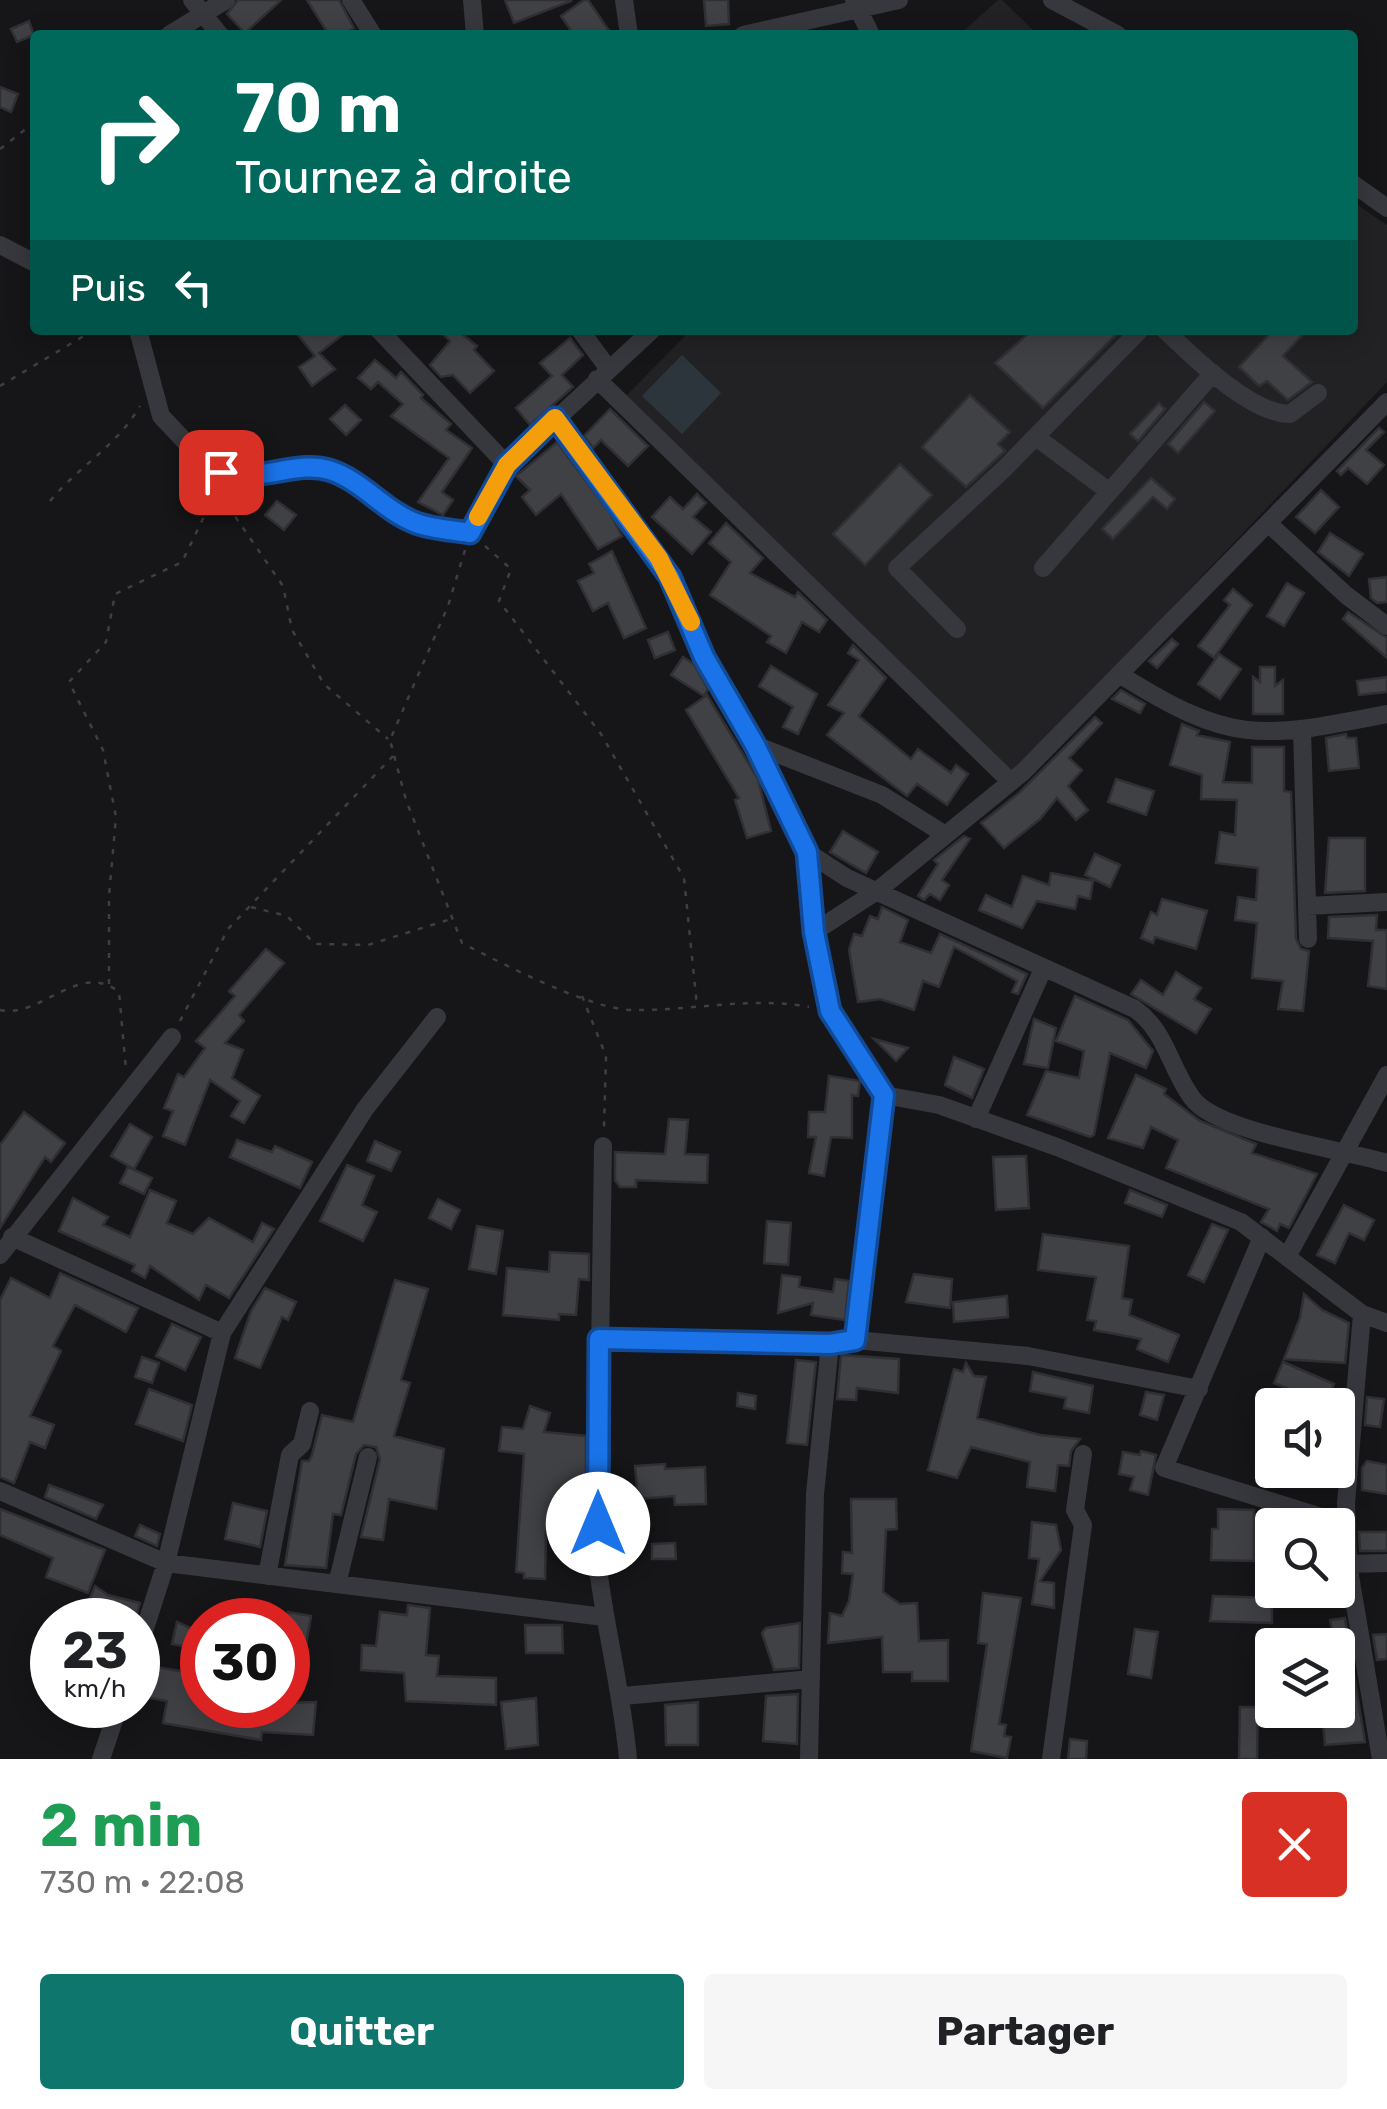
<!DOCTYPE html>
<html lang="fr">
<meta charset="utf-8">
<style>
body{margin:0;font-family:Rubik,sans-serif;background:#f6f6f6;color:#202124;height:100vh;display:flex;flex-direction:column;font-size:38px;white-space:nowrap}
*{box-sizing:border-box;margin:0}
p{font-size:32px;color:#757577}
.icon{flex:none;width:55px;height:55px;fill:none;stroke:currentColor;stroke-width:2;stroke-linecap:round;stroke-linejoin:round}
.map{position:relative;height:1759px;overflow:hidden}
.side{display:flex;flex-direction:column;background:#fff;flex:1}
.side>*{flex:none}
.guide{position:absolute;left:30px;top:30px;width:1328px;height:305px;border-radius:10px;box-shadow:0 5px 25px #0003;background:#00695c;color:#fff;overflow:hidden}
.fabs{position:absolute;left:1255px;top:1388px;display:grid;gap:20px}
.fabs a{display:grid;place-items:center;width:100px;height:100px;border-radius:10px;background:#fff;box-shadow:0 5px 25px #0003;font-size:50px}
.speed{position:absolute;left:30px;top:1598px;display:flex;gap:20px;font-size:50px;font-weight:700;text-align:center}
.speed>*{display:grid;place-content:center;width:130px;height:130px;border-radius:50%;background:#fff;box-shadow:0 5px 25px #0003;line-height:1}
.speed small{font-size:25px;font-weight:400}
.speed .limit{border:15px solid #d22;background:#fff;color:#111}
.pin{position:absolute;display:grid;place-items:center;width:85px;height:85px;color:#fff;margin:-42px;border-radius:20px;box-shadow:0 5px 15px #0006}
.me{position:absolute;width:110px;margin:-55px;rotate:0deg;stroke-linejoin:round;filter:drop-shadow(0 0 8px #0008)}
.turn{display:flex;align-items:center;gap:35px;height:210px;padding:0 40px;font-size:45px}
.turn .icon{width:130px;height:130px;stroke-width:2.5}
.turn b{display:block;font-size:70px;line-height:85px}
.then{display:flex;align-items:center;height:95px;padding:0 40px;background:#0003;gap:20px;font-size:38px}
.round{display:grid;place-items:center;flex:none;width:105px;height:105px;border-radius:10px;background:#f6f6f6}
.headline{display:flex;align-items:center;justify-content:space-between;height:170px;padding:0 40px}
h1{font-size:60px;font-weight:700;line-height:75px;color:#1e9e55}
.cta{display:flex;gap:20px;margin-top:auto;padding:20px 40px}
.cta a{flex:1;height:115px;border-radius:10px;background:#0f766e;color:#fff;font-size:40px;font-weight:700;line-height:115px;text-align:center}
.cta a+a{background:#f6f6f6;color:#202124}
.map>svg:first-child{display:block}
.built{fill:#222225}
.water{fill:#2c353c}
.building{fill:#404145;stroke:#303034;stroke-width:2.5}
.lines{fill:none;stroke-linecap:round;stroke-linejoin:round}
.path{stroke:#3d3f44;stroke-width:2.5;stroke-dasharray:5 8;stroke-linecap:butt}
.minor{stroke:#37383d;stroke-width:18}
.route-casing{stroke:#114b97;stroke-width:25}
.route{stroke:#1a73e8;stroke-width:18}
.slow{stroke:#f59e0b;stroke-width:18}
</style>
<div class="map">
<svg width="1387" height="1759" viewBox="0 0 1387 1759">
<rect width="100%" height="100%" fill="#161618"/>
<path class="built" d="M998,0H1002L1038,35H959Z
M1353,202L1387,225V382L1014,773L626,396L691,330H1352Z"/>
<path class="water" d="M682,355L721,393L682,434L642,396Z"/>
<path class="building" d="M238,0H281L245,33L227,14Z
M307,0H339L354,28L342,35H329Z
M505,0H571V1L514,23Z
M584,0H588L612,35H574L561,16Z
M704,0H728L729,24L706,26Z
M29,21L34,35L17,42L11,29Z
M0,87L18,94L11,112L0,107Z
M294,330H349L319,353L335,369L312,386L299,367L315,356Z
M439,330H457L477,346L474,350L494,371L470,393L453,375L441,377L430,365L450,341Z
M1032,330H1121L1043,408L995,363Z
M1273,330H1307L1283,356L1312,382L1288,400L1267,381L1259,386L1239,367Z
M570,338L583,355L562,375L573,387L530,425L516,408L552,376L540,363Z
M375,360L396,378L401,372L423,395L421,398L451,424L446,430L472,448L442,492L453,500L443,515L418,502L449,458L391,416L403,404L378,382L371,389L358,378Z
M970,395L1010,432L998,444L1005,451L966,487L922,447Z
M1204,402L1215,411L1178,453L1168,444Z
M1159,403L1165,409L1138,441L1130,434Z
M345,405L361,420L346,435L330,419Z
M610,409L648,446L628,466L601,440L593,448L584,436Z
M1379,428L1384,432L1366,450L1384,465L1367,484L1348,468L1341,475L1337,471Z
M557,442L611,515L622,536L598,549L561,494L536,515L522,497L530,490L516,476Z
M900,464L932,495L865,565L833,534Z
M1151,478L1175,499L1167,509L1153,497L1113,539L1102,529Z
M1321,490L1339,507L1315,533L1296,517Z
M697,494L706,503L693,517L711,532L692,554L652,517L670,497L683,509Z
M277,501L296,515L284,530L265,515Z
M726,523L763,558L750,573L795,597L798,592L827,620L819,632L802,622L786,653L767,642L771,636L710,595L731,562L709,543Z
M1330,533L1363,554L1349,576L1318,552Z
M612,551L646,628L624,638L608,603L593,611L578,581L594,573L589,564Z
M1387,577V602L1377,603L1371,598L1369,579Z
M1287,583L1304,593L1284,626L1267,616Z
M1233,589L1252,605L1214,658L1198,646L1230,605L1224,600Z
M1348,612L1387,638V658L1343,619Z
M668,632L675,650L655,658L648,640Z
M1172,639L1178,644L1157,668L1149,661Z
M853,645L886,678L859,716L911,759L918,749L951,773L956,765L968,774L947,805L917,784L907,796L827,735L844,713L828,705L859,660L848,653Z
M1219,654L1241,669L1220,699L1198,684Z
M683,657L694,664L708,689L704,696L671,675Z
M771,666L817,694L798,734L783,727L793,707L759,686Z
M1260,667H1275V686L1283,680V714H1253V677L1260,682Z
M1387,677V692L1359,695L1357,681Z
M1121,690L1145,704L1140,713L1112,699Z
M707,695L758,779L771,831L747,838L735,800L739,798L686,710Z
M1095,717L1102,723L1069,758L1082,770L1068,786L1088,810L1076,820L1057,798L1040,819L1004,848L981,823L1020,792Z
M1182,724L1199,731L1197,735L1230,742L1223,782L1252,783V747H1284V791L1291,792L1296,939L1301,949L1309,951L1303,1011L1278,1009L1283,981L1252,978L1257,923L1235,920L1238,897L1256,900L1258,868L1216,863L1220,832L1235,835L1237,800L1201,799L1202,775L1170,765Z
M1346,734L1347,738H1356L1359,768L1329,771L1326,738Z
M1116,779L1154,791L1146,815L1108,802Z
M843,831L878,852L866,873L830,852Z
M964,836L970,839L942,880L949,885L940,900L930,894L924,900L918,896L938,864L934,860Z
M1329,838H1365V891L1325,893Z
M1095,854L1120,865L1110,887L1085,875Z
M1051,873L1093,881L1090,899L1078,896L1075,909L1037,901L1022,928L979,910L986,895L1012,907L1023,876L1049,885Z
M1162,899L1207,911L1196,949L1155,937L1153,943L1141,938L1151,912L1157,915Z
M882,907L908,920L900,942L931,953L940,934L1027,974L1018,994L1012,992L1017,981L954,947L939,987L923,981L914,1010L880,999L858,1002L849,950L854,934L862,936L870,916L878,919Z
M1377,915L1376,930H1387V989L1368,986L1373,941L1328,938L1329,917Z
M266,949L284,963L239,1015L244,1021L225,1043L243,1050L232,1078L260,1096L244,1123L231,1116L240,1101L210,1080L185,1145L163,1136L173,1111L164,1108L178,1074L184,1077L205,1048L196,1041L235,996L229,991Z
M1176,972L1201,988L1194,999L1211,1009L1196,1033L1131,994L1141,980L1163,995Z
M1075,996L1128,1020L1153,1051L1146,1068L1110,1053L1094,1135L1090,1137L1027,1115L1046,1071L1079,1078L1084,1051L1056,1041Z
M1034,1019L1056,1028L1048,1068L1024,1064Z
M874,1039L908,1048L896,1061Z
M954,1057L984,1069L972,1098L945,1085Z
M1136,1075L1166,1089L1164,1094L1200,1121L1256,1144L1252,1153L1317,1174L1289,1228L1280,1224L1277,1231L1261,1222L1269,1209L1166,1168L1178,1140L1151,1127L1143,1148L1108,1138Z
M829,1076L860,1081L858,1096L852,1095V1138L831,1137L824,1176L809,1173L816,1137H808L809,1112H825Z
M24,1112L65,1143L51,1162L45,1157L0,1228V1145Z
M669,1119L688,1120L685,1154L708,1155L707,1183L636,1180V1187H620L615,1180V1152L665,1154Z
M130,1124L152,1137L134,1169L111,1156Z
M237,1140L272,1152L275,1146L312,1162L300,1188L230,1157Z
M375,1141L400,1152L391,1171L367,1161Z
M1026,1156L1029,1208L996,1210L993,1157Z
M347,1165L374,1176L362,1205L377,1212L363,1241L320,1221Z
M128,1167L152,1178L144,1194L120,1183Z
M150,1190L176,1201L167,1223L193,1234L209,1218L253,1242L262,1223L274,1229L229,1298L206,1285L199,1300L150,1266L145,1278L132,1271L135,1265L59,1231L73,1198L108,1217L103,1225L130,1237Z
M1130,1190L1167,1205L1162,1217L1125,1203Z
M438,1199L460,1210L451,1229L429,1218Z
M1344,1205L1374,1220L1364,1240L1349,1233L1335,1263L1317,1255Z
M767,1221L791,1223L788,1265L764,1263Z
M1212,1224L1228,1230L1204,1282L1188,1275Z
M477,1226L503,1231L496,1274L469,1269Z
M1043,1234L1129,1246L1122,1298L1132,1300L1129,1315L1179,1335L1168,1362L1137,1349L1141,1339L1094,1330L1096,1321L1087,1320L1096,1277L1038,1270Z
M550,1252L589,1254V1280L579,1279L576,1315L559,1314V1320L503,1315L507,1268L549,1272Z
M60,1273L138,1308L126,1332L75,1305L53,1346L61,1351L30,1416L54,1425L45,1448L30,1442L14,1483L0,1477V1300L11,1278L50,1298Z
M914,1274L952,1279L950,1308L906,1302Z
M782,1275L800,1277L799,1287L833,1292L835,1279L849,1281L845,1320L811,1315L813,1303L778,1313Z
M395,1280L428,1289L401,1380L410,1383L394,1436L444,1449L436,1509L389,1499L383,1540L361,1537L380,1459L376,1447L364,1445L356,1454L341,1515L333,1514L326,1568L285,1565L302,1461H309L312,1455L322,1415L353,1422Z
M265,1288L296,1302L288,1320L282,1317L260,1368L235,1358L251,1311Z
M1304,1294L1322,1310L1349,1323L1345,1363L1284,1359L1300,1318Z
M1007,1296L1008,1317L954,1322L953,1302Z
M172,1324L201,1337L185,1370L156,1356Z
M841,1355L899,1359L898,1393L857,1388L856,1400L837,1399Z
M142,1357L159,1363L152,1383L135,1377Z
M796,1360L816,1362L807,1445L787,1443Z
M1283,1362L1334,1384L1326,1404L1274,1383Z
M966,1363L974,1376L986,1377L977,1418L1040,1435L1080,1439L1071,1451L1069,1466L1058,1465L1055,1491L1027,1487L1030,1462L971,1447L957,1478L928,1470L954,1369L963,1372Z
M1033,1372L1093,1386L1089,1413L1064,1408L1066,1398L1030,1391Z
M149,1389L192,1405L183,1441L136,1424Z
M1146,1392L1164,1395L1157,1420L1140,1415Z
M738,1393L756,1396L755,1409L737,1406Z
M1367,1397L1384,1399L1380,1427L1365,1425Z
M530,1406L550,1413L544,1432L586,1436V1484L570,1482L565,1528L553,1527L552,1533L546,1532L545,1579L524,1578V1573L516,1572L524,1454L499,1451L502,1427L523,1429Z
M1141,1451L1156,1455L1148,1495L1130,1490L1134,1477L1119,1474L1123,1452L1140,1455Z
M1367,1461L1387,1465V1494L1362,1490V1468Z
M665,1464V1469L705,1467L706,1504L675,1505L674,1496L638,1499L635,1466Z
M49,1485L103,1505L96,1519L45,1497Z
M851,1499H896L897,1529L886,1530L883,1592L900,1604L917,1603L919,1641L948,1640V1681H912V1672H883L882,1637L828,1643L830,1613L842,1616L849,1601L853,1574L842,1573L843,1552L852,1553Z
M233,1503L267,1511L260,1547L225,1539Z
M0,1509L105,1550L88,1593L46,1577L53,1558L0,1535Z
M1218,1509L1254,1510V1561L1211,1560L1212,1529H1218Z
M1032,1522L1056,1525L1061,1550L1040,1581L1054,1583V1608L1032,1604L1039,1559L1029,1558Z
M140,1525L160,1534L157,1546L135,1536Z
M1359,1532H1387V1551H1360Z
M675,1543L676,1559H652V1544Z
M95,1586L108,1595L140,1603L135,1620L102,1611L98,1620H81Z
M983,1593L1021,1598L999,1724L1006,1725L1004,1736L1011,1737L1007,1758L971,1751L987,1644L978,1643Z
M1213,1596L1272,1598V1623L1210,1621Z
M408,1605L430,1608L426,1655L439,1656L437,1676L496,1678V1705L406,1701L404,1673L361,1670L362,1645L376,1646L380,1612L407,1615Z
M288,1612L311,1616L301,1674L288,1672Z
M1345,1618L1365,1742L1325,1745L1322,1714L1338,1713V1698L1342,1697L1338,1645H1285V1636L1332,1630L1330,1620Z
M177,1622L202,1633L198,1649L172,1644Z
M800,1623L799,1668L774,1670L762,1633L766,1628Z
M525,1625H562L563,1653H526Z
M1135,1629L1158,1632L1151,1678L1128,1674Z
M1387,1634V1659L1377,1660L1373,1635Z
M138,1664L186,1672L184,1680L201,1683L197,1705L316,1702L313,1735L262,1732L261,1740L163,1723L167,1701L139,1696Z
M798,1694L797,1744L763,1741L766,1696Z
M536,1698L538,1745L506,1749L501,1702Z
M698,1702V1745H666L665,1705Z
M1240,1707H1258L1257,1759H1239Z
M1070,1739L1087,1741L1086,1759H1068Z"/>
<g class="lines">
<path class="path" d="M0,149L35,122
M0,386L82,337L85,330
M226,493L230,509L283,586L292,630L324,684L388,739
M50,501C81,464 116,447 140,406
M485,546L511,569L499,601L601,734L684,878L697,1006
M465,550L448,606L390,740L406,800L462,943C501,963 591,1010 633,1010C692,1011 750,996 809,1007
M251,907L287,916L315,944L368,945L451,919
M109,984V896L116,817L103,750L69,682L106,642L115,594L182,562L217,490
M582,996L606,1056L604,1128
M0,1010C40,1019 80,960 119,992L126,1070
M180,1021L228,929L393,756"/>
<path class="minor" d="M192,0L220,35
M351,0L373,35
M472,0L475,35
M624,0L629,35
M854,0L871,35
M1052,0L1118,35
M169,35L226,0
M743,35L899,0
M1352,183L1387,208
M0,245L35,263
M138,330L161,416L195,452L221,472L241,477L308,466L327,469L352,480L414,522L470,533L507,465L652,330
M379,330L507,465
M580,330L608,368
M1165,330C1193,357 1251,414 1290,414L1318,393
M597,379L1011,782
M555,418L659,558L681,596L704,657L755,745L807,852L814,932L830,1011L884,1095L855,1340
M1036,437L1107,490
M1268,523L1346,595L1387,626
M1043,568L1213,373
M957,629L897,568L1004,469L1140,330
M1119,674C1232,745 1259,739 1387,714
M1302,729L1308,939
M755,745L882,795L944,834
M807,852L847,878L1135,1009C1166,1031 1170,1068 1192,1098C1217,1133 1343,1149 1387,1163
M1307,906L1387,902
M814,932L877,891L1023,772L1387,402
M884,1095L939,1105L1057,1147L1241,1222L1362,1314L1346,1503L1348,1564L1381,1759
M976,1119L1043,969
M603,1146L597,1561C605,1628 622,1692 628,1759
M12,1237L222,1333
M1262,1237L1164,1468L1347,1525
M0,1255L172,1037
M1288,1255L1387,1075
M1362,1314L1387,1323
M599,1339L830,1344L855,1340L1028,1356L1199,1389
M0,1491L166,1563L604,1617
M1348,1564L1387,1563
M267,1576L290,1455L302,1444L310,1411
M337,1584L368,1457
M138,1650L166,1563L222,1333L365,1109L437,1017
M623,1696L811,1679
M101,1759L119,1705
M809,1759L815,1494L830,1344
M1051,1759L1083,1525L1075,1510L1083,1454"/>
</g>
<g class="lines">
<g class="route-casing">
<path id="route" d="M221,472C262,483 296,460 329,470C362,480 384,511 416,523C432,529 452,530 470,533L507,465L555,418L670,577L704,657L755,745L807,852L814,932L830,1011L884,1095L855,1340L830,1344L599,1339L598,1524"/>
</g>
<use href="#route" class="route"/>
<path class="slow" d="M478,517L507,465L555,418L659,558L691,622"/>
</g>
</svg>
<div class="fabs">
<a><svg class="icon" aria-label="sound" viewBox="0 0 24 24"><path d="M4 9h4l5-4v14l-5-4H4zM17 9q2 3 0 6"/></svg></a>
<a><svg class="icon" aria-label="search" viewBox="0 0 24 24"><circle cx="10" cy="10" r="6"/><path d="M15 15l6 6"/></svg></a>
<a><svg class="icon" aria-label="layers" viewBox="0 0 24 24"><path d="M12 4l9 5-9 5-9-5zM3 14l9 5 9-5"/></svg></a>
</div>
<div class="speed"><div>23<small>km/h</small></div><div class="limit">30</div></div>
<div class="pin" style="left:221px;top:472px;background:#d93025"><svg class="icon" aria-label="arrive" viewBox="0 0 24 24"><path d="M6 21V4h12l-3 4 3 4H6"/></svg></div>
<svg class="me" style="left:598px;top:1524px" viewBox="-20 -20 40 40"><circle r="19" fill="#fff"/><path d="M0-13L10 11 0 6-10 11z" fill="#1a73e8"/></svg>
<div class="guide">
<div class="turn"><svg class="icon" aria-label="right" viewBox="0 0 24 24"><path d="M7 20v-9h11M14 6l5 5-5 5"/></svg><div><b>70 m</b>Tournez à droite</div></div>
<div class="then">Puis<svg class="icon" aria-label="left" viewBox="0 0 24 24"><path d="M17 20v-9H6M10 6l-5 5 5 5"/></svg></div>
</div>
</div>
<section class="side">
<div class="headline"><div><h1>2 min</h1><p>730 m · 22:08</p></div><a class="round" style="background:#d93025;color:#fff"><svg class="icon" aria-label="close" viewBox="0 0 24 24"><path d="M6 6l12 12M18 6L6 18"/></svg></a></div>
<div class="cta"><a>Quitter</a><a>Partager</a></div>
</section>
